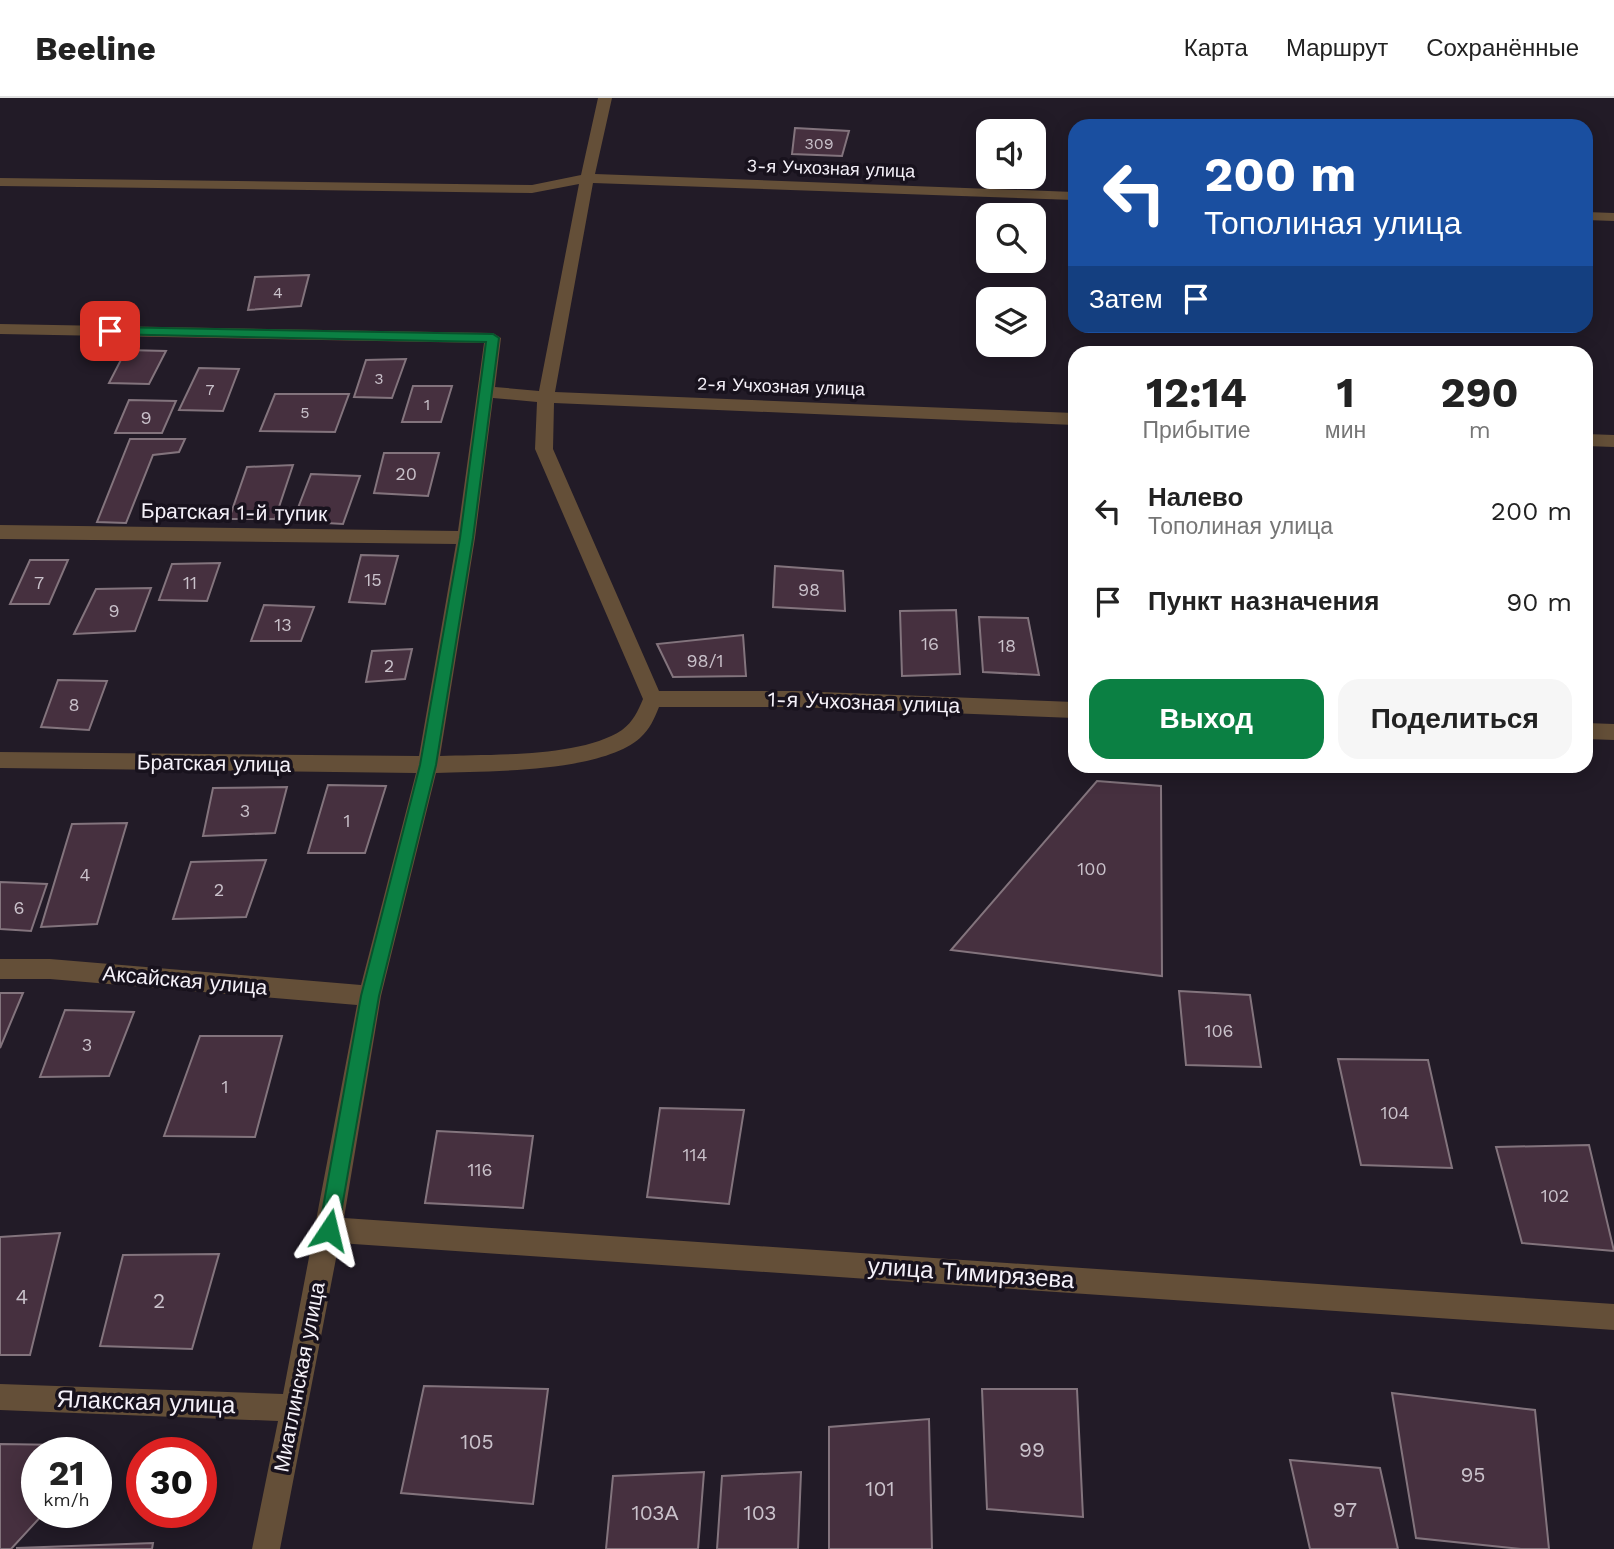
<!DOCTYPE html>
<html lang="ru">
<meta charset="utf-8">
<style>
body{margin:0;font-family:"Work Sans",sans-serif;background:#f6f6f6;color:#222;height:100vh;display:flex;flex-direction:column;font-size:26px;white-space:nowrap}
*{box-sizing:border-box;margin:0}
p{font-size:23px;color:#767676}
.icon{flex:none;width:38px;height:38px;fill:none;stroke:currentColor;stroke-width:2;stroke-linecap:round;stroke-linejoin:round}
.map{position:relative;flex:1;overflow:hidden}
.side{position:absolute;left:1068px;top:248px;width:525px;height:427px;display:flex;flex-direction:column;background:#fff;border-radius:21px;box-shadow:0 4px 18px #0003}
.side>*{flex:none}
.hud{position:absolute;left:1068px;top:21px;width:525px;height:214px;border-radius:21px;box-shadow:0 4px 18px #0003;background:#1a4fa0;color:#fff;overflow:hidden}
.controls{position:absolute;left:976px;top:21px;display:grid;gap:14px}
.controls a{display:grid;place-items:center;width:70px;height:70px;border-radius:14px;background:#fff;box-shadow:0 4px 18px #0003;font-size:35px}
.speed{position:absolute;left:21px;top:1339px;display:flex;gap:14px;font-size:35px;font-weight:700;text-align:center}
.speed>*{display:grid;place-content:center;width:91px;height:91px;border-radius:50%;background:#fff;box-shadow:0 4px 18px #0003;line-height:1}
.speed small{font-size:18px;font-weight:400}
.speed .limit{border:10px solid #d22;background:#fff;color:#111}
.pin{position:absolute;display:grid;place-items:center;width:60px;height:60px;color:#fff;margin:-30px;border-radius:14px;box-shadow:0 4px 10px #0006}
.me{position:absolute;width:77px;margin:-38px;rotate:10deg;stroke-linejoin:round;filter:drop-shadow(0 0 5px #0008)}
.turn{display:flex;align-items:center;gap:24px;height:147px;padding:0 21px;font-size:32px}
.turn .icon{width:91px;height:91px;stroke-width:2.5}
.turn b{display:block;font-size:49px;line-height:60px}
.then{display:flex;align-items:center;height:66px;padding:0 21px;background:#0003;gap:14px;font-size:26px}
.eta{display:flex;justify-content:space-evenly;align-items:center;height:119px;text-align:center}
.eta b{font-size:42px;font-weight:700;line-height:49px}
.primary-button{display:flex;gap:14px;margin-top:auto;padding:14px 21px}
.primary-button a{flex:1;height:80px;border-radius:21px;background:#0b8043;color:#fff;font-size:28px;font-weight:700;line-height:80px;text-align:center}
.primary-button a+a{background:#f6f6f6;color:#222}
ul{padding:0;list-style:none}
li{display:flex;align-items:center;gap:21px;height:91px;padding:0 21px}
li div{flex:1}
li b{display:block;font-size:26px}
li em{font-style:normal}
header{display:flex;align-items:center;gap:42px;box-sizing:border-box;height:98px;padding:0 35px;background:#fff;border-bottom:2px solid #e0e0e0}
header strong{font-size:33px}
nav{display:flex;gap:38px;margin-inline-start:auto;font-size:24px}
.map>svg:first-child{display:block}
.building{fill:#46303f;stroke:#83747d;stroke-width:2}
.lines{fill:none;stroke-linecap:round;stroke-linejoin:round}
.minor{fill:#644f38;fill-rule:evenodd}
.route{fill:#0b8043;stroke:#07532c;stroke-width:2}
.labels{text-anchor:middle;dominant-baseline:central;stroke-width:7;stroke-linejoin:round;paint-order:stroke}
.far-number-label{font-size:16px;fill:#c9c1ca}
.far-street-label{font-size:18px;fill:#f5f1f9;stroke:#18121d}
.number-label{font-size:18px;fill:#c9c1ca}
.street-label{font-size:21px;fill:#f5f1f9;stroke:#18121d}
.near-number-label{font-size:21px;fill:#c9c1ca}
.near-street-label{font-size:24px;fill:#f5f1f9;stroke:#18121d}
</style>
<header>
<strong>Beeline</strong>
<nav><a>Карта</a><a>Маршрут</a><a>Сохранённые</a></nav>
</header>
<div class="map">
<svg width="1614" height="1451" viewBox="0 0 1614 1451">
<rect width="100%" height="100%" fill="#221b27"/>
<path class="building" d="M795,30L849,33L842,58L792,56Z
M309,177L301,208L248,212L255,179Z
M126,252L166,253L149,286L109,285Z
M406,261L392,300L354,299L366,262Z
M199,270L239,271L223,313L179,312Z
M413,288H452L441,324H402Z
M275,296H349L335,334L260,333Z
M129,302L176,303L162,335H115Z
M130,341H185L179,354L153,357L126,425L97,424Z
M384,355H439L428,398L374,395Z
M293,367L275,421H229L247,369Z
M311,376L360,378L343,426L293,423Z
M361,457L398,458L385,506L349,504Z
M30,462H68L49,506H10Z
M220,465L207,503L159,502L172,466Z
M775,468L843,473L845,513L773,509Z
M151,490L135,533L74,536L96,491Z
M264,507L314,509L301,543H251Z
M956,512L960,576L902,578L900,513Z
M979,519L1028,520L1039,577L983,574Z
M743,537L746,578L673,579L657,546Z
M412,551L405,581L366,584L372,553Z
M58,582L107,583L89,632L41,629Z
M1097,683L1161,688L1162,878L951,852Z
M328,687L386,688L365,755H308Z
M287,689L275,735L203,738L213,690Z
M127,725L97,826L41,829L72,726Z
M266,762L246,819L173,821L191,764Z
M0,784L47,786L31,833L0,831Z
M1179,893L1250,897L1261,969L1186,967Z
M0,895H23L0,950Z
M65,912L134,914L109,978L40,979Z
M200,938H282L255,1039L164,1038Z
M1338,961L1428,962L1452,1070L1361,1067Z
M660,1010L744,1012L729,1106L647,1099Z
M437,1033L533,1038L523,1110L425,1105Z
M1589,1047L1614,1153L1522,1145L1496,1049Z
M60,1135L30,1257H0V1139Z
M219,1156L192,1251L100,1248L123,1157Z
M424,1288L548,1291L533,1406L401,1395Z
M982,1291H1077L1083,1419L987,1411Z
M1392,1295L1535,1312L1549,1451H1521L1416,1440Z
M929,1321L932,1451H829V1329Z
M0,1346L65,1347L63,1354H37V1414H45L11,1451H0Z
M1290,1362L1380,1370L1398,1451H1310Z
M704,1374L698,1451H606L613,1378Z
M801,1374L798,1451H717L722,1378Z
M153,1445L152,1451H17V1450Z"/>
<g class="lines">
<path class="minor" d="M598,0H612L595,76L1074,94V102L593,85L555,294L1074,315V327L554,305L553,351L659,593H796L1074,604V620L796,609H659C654,621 650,631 640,640C600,675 488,673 436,675L381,898L344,1120L1614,1206V1232L339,1145L280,1451H252L278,1323L0,1312V1286L283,1296L357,907L50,881H0V861H50L361,887L416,675L0,670V654L419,658L456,446L0,441V427L458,433L484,245L0,236V226L493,235L501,240L495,289L539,293L579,86L532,95L0,88V80L532,87L581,77ZM493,300L537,304L535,351L643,601C638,613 633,624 622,632C580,660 490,656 440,658L475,440Z
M1586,114L1614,115V123L1586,122Z
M1586,336L1614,337V349L1586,348Z
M1586,625L1614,626V642L1586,641Z"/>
</g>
<path class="route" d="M110,229L493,236L499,240L473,440L436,667L379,898L338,1132L335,1139L329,1142L322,1139L319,1132L361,898L420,667L460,440L486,244L105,236L103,233Z"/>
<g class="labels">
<g class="far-number-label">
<text x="819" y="45">309</text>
<text x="278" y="194">4</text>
<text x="379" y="280">3</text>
<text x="210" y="291">7</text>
<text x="427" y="306">1</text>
<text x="305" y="314">5</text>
</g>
<g class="far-street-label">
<text transform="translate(831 70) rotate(2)">3-я Учхозная улица</text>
<text transform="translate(781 288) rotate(2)">2-я Учхозная улица</text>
</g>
<g class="number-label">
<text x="146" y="319">9</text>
<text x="406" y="375">20</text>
<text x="373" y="481">15</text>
<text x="39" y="484">7</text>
<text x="190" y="484">11</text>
<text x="809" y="491">98</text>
<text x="114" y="512">9</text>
<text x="283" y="526">13</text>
<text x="930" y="545">16</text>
<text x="1007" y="547">18</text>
<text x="705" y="562">98/1</text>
<text x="389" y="567">2</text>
<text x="74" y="606">8</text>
<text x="245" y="712">3</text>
<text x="347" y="722">1</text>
<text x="1092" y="770">100</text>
<text x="85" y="776">4</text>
<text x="219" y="791">2</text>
<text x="19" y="809">6</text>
<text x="1219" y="932">106</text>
<text x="87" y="946">3</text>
<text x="225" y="988">1</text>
<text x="1395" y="1014">104</text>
<text x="695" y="1056">114</text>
<text x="480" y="1071">116</text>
<text x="1555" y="1097">102</text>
</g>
<g class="street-label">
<text transform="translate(234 414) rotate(1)">Братская 1-й тупик</text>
<text transform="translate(864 604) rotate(2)">1-я Учхозная улица</text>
<text transform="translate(214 665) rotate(1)">Братская улица</text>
<text transform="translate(185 882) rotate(5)">Аксайская улица</text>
<text transform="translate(299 1279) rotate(-79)">Миатлинская улица</text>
</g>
<g class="near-number-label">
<text x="22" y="1198">4</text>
<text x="159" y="1202">2</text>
<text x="477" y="1343">105</text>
<text x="1032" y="1351">99</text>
<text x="1473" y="1376">95</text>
<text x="880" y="1390">101</text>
<text x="1345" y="1411">97</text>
<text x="655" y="1414">103А</text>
<text x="760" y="1414">103</text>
</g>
<g class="near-street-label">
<text transform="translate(971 1175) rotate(4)">улица Тимирязева</text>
<text transform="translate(146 1304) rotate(2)">Ялакская улица</text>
</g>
</g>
</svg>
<div class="controls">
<a><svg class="icon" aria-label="sound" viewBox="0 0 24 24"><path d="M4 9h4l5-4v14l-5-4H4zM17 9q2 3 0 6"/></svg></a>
<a><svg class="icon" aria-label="search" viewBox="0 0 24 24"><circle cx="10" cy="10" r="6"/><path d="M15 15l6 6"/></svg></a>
<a><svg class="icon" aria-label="layers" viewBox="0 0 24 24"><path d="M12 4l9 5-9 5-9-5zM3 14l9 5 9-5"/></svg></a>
</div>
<div class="speed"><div>21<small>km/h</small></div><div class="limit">30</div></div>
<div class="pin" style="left:110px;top:233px;background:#d93025"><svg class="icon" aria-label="arrive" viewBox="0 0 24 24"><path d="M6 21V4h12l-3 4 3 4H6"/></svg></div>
<svg class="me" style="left:329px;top:1132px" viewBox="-20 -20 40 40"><path d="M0-17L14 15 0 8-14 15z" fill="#0b8043" stroke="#fff" stroke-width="4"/></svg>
<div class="hud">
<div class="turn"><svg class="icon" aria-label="left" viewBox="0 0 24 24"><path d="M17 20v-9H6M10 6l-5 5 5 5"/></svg><div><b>200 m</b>Тополиная улица</div></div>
<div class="then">Затем<svg class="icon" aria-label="arrive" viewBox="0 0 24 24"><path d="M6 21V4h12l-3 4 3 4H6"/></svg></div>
</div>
<section class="side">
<div class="eta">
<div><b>12:14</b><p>Прибытие</p></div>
<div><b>1</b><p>мин</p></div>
<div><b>290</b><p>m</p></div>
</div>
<ul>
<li><svg class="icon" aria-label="left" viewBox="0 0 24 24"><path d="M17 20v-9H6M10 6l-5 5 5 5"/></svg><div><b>Налево</b><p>Тополиная улица</p></div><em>200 m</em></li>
<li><svg class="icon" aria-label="arrive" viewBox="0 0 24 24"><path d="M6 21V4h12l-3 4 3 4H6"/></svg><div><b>Пункт назначения</b></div><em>90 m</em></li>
</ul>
<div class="primary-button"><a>Выход</a><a>Поделиться</a></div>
</section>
</div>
